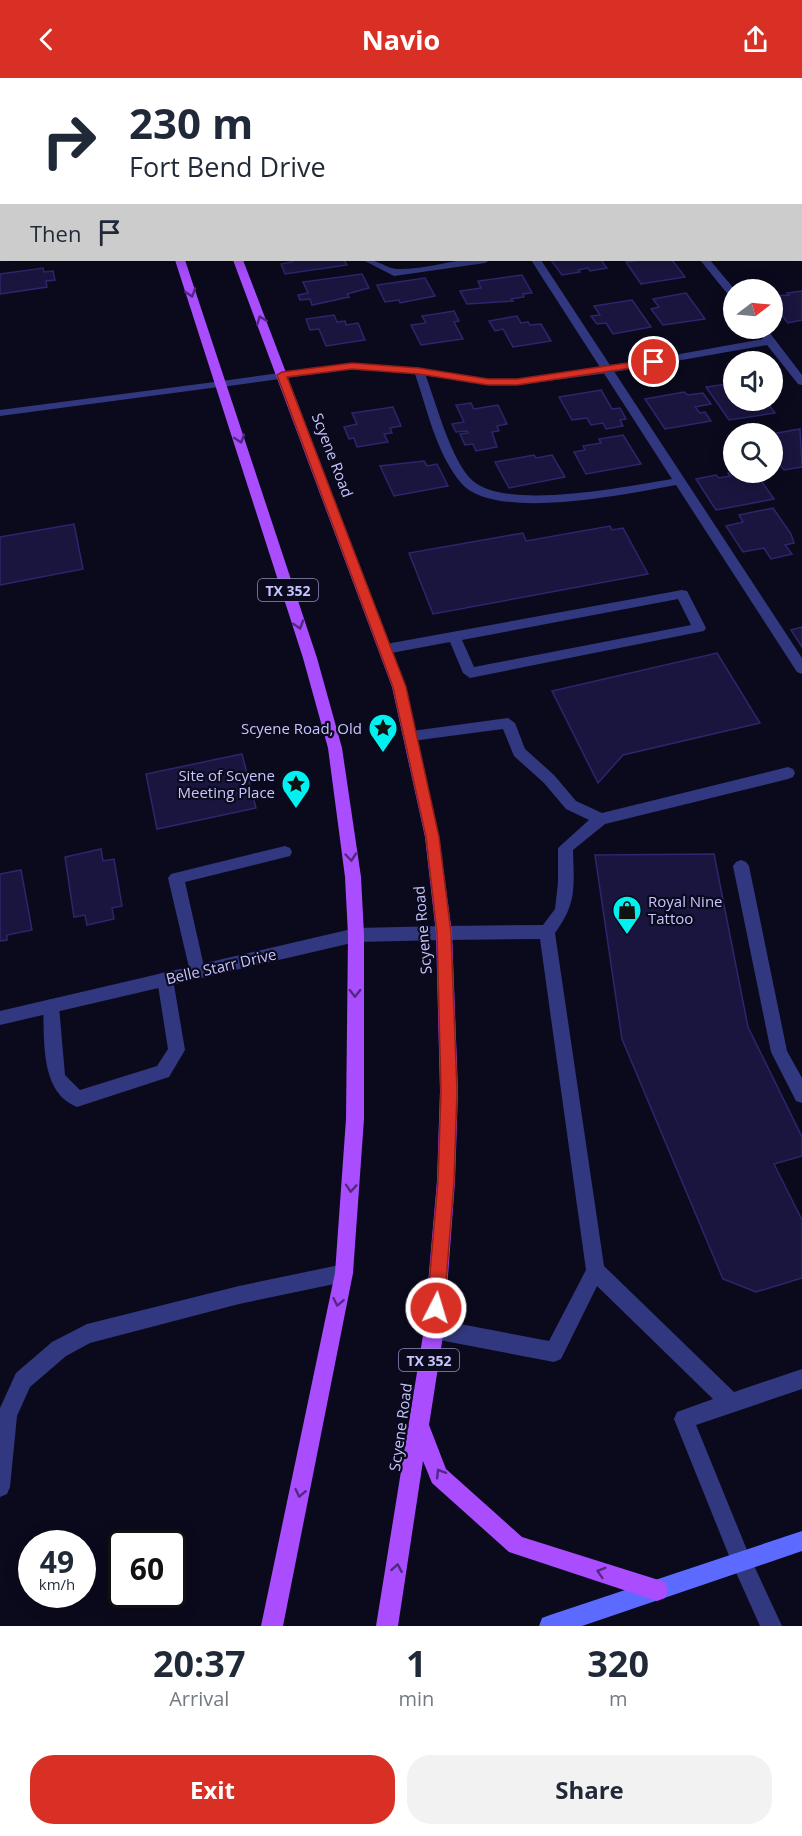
<!DOCTYPE html>
<style>
body{margin:0;font-family:"Open Sans",sans-serif;background:#f2f2f3;color:#1f2937;height:100vh;display:flex;flex-direction:column;font-size:22px;white-space:nowrap}
*{box-sizing:border-box;margin:0}
p{font-size:20px;color:#747a83}
.icon{flex:none;width:33px;height:33px;fill:none;stroke:currentColor;stroke-width:2;stroke-linecap:round;stroke-linejoin:round}
.map{position:relative;height:1548px;overflow:hidden}
.panel{display:flex;flex-direction:column;background:#fff;flex:1}
.panel>*{flex:none}
.banner{position:absolute;left:0px;top:0px;width:802px;height:183px;box-shadow:0 3px 15px #0003;background:#fff;color:#1f2937;overflow:hidden}
.needle{width:39px;rotate:74deg}
.tools{position:absolute;left:723px;top:201px;display:grid;gap:12px}
.tools a{display:grid;place-items:center;width:60px;height:60px;border-radius:50%;background:#fff;box-shadow:0 3px 15px #0003;font-size:30px}
.speed{position:absolute;left:18px;top:1452px;display:flex;gap:12px;font-size:30px;font-weight:700;text-align:center}
.speed>*{display:grid;place-content:center;width:78px;height:78px;border-radius:50%;background:#fff;box-shadow:0 3px 15px #0003;line-height:1}
.speed small{font-size:15px;font-weight:400}
.speed .limit{border:3px solid #111;border-radius:9px;background:#fff;color:#111}
.pin{position:absolute;display:grid;place-items:center;width:51px;height:51px;color:#fff;margin:-26px;border:3px solid #fff;border-radius:50%;box-shadow:0 2px 6px #0007}
.me{position:absolute;width:66px;margin:-33px;rotate:5deg;stroke-linejoin:round;filter:drop-shadow(0 0 4px #0008)}
.turn{display:flex;align-items:center;gap:21px;height:126px;padding:0 30px;font-size:27px}
.turn .icon{width:78px;height:78px;stroke-width:2.5}
.turn b{display:block;font-size:42px;line-height:51px}
.then{display:flex;align-items:center;height:57px;padding:0 30px;background:#0003;gap:12px;font-size:22px}
.eta{display:flex;justify-content:space-evenly;align-items:center;height:102px;text-align:center}
.eta b{font-size:36px;font-weight:700;line-height:42px}
.cta{display:flex;gap:12px;margin-top:auto;padding:12px 30px}
.cta a{flex:1;height:69px;border-radius:24px;background:#d93025;color:#fff;font-size:24px;font-weight:700;line-height:69px;text-align:center}
.cta a+a{background:#f2f2f3;color:#1f2937}
header{display:flex;justify-content:space-between;align-items:center;height:78px;padding:0 30px;background:#d93025;color:#fff;font-size:27px;font-weight:700}
.map>svg:first-child{display:block}
.building{fill:#19153f;stroke:#2c266c;stroke-width:1.5}
.lines{fill:none;stroke-linecap:round;stroke-linejoin:round}
.lane{fill:#32387f;fill-rule:evenodd}
.street{fill:#32387f;fill-rule:evenodd}
.secondary{fill:#5d6aff;fill-rule:evenodd}
.primary{fill:#a94dff;fill-rule:evenodd}
.oneway{stroke:#522883}
.route{fill:#d93025;stroke:#8d1f18;stroke-width:1.5}
.labels{text-anchor:middle;dominant-baseline:central;stroke-width:4.5;stroke-linejoin:round;paint-order:stroke}
.shield{fill:#0b0a1d;stroke:#8e8ebb;stroke-width:1.5}
.shield-label{font-size:14px;font-weight:bold;fill:#c6c6ff}
.street-label{font-size:15px;fill:#c6c6ff;stroke:#0b0a1d}
.poi-label{font-size:15px;fill:#c6c6ff;stroke:#0b0a1d;text-anchor:end}
</style>
<header><svg class="icon" aria-label="back" viewBox="0 0 24 24"><path d="M15 5l-7 7 7 7"/></svg>Navio<svg class="icon" aria-label="share" viewBox="0 0 24 24"><path d="M12 15V3M7 8l5-5 5 5M5 13v7h14v-7"/></svg></header>
<div class="map">
<svg width="802" height="1548" viewBox="0 0 802 1548">
<rect width="100%" height="100%" fill="#0b0a1d"/>
<path class="building" d="M291,182H344L347,187L285,196L281,186L292,184Z
M551,182H601L607,190L590,193L588,190L578,192L580,194L562,197Z
M642,182H672L685,199L641,206L626,184Z
M43,190L44,194L53,193L55,202L46,203L47,209L0,216V196Z
M362,196L369,210L347,216L349,219L312,227L310,221L300,222L298,217L308,215L303,204Z
M522,197L532,215L523,216L524,219L511,221L513,223L467,226L460,213L481,210L478,203Z
M425,200L435,218L400,225L399,222L385,224L377,207Z
M802,213V242L788,245L772,226V218L789,217L787,215Z
M686,215L705,241L663,247L651,231L659,229L653,221Z
M632,222L651,249L613,256L606,245L597,246L591,238L600,237L594,228Z
M454,233L459,243L454,244L463,261L421,267L411,247L426,245L422,238Z
M334,237L337,244L345,243L346,247L358,245L365,262L326,268L319,251L310,252L306,241Z
M517,238L521,245L528,244L530,247L541,246L551,263L513,269L503,251L495,253L489,243Z
M734,305V322L766,323L775,335L729,342L706,309Z
M601,312L612,331L620,330L626,341L620,342L623,348L606,351L603,345L591,347L587,340L572,342L559,319Z
M684,314L688,317L703,315L711,326L695,329L700,335L705,334L711,343L665,351L645,321Z
M471,325L474,331L498,327L507,346L497,348L499,353L492,354L497,369L476,373L473,366L465,367L460,356L468,355L467,353L456,354L452,346L464,344L456,327Z
M393,329L401,348L390,350L392,355L384,356L388,364L357,369L354,360L349,361L344,349L357,346L352,335Z
M800,351L802,389L784,392L778,384L772,385V356Z
M623,357L641,386L586,396L574,374L585,372L583,368L601,365L599,361Z
M534,377L536,380L552,377L565,399L509,410L495,384Z
M424,383L427,388L437,386L448,408L394,418L380,388Z
M734,394H755L774,421L716,432L696,401L716,397L719,400L730,398L728,395Z
M773,430L791,456L794,465L785,467L792,476L771,481L764,470L743,474L726,448L743,444L739,437Z
M74,446L83,491L0,507V459Z
M610,448L612,452L623,450L648,496L433,536L409,475L523,455L526,463Z
M802,549V569L791,552Z
M717,575L760,645L623,677L598,705L552,613Z
M242,676L256,730L157,751L146,696Z
M101,771L103,783L114,781L122,828L112,830L114,841L87,847L85,837L74,839L65,779Z
M714,776L748,949L802,1059V1078L774,1086L802,1142V1200L756,1214L723,1201L622,961L595,777Z
M21,792L32,852L7,857V862L0,863V796Z"/>
<g class="lines">
<path class="lane" d="M510,0H527L508,2Z
M801,105H802V112H801Z
M363,182C378,180 385,191 398,191C429,192 459,178 490,182L485,185L394,198Z
M531,182H541L802,580V596L797,594L676,407C631,415 496,444 462,406C436,376 427,330 414,293L415,291H423L424,293C435,321 451,384 473,403C508,433 628,408 672,401Z
M222,303L228,306L226,308L0,338V332Z
M682,512L687,513L706,550L704,553L470,600L463,595L450,564L386,576L379,571L386,566ZM678,521L691,547L474,589L462,562Z
M508,640L515,645L525,671L554,697L576,723L602,735L788,689L793,691L795,695L793,699L788,701L605,746L573,772C574,809 577,825 555,855L604,1188L734,1314L802,1291V1311L696,1347L749,1477L782,1548H760L734,1490L674,1341L677,1334L713,1321L597,1208L561,1281L554,1284L434,1261L427,1258L424,1251L427,1244L434,1241L549,1263L586,1192L540,861L444,862L438,860L436,855L438,850L444,848L543,847L555,831L558,805V770L589,742L566,731L544,705L514,678L503,651L412,663L405,658L412,653Z
M285,768L290,770L292,774L290,778L185,804L205,893L203,898L197,900L191,898L168,800L171,796Z
M741,782L746,784L749,788L787,973L802,1000V1025L796,1023L771,974L733,788L736,784Z
M165,894L171,896L173,901L185,972L169,999L77,1029C39,1014 45,961 43,928L45,923L51,921L57,923L59,928L65,997L80,1012L157,988L168,971L157,901L159,896Z
M344,1186L351,1188L353,1195L351,1202L344,1204L239,1226L90,1265L66,1278L30,1309L17,1338L10,1409L7,1416L0,1419V1330L16,1295L52,1264L87,1246L239,1208Z"/>
<path class="street" d="M801,27H802V33H801Z
M700,182H710L735,212L734,220L730,219Z
M755,250H766L802,297V307L798,306L767,267L608,295L517,307H488L419,296L352,291L222,309L216,306L222,303L352,285L419,290L488,301H517L608,289L763,261Z
M444,848L450,850L452,855L450,860L444,862L356,864L0,947V933L356,850Z"/>
<path class="secondary" d="M802,1453V1473L582,1548H539L542,1540L550,1537Z"/>
<path class="primary" d="M116,0H124V2H116Z
M165,0H173L174,2H166Z
M175,182H185L317,580L342,670L361,799L364,857V1041L353,1195L283,1548H261L335,1195L346,1041L348,857L345,799L328,670L303,580Z
M233,182H243L406,609L439,759L452,855L458,1013L455,1103L444,1251L429,1347L446,1391L522,1459L665,1504L668,1512L665,1520L657,1523L509,1474L432,1405L423,1383L398,1548H376L424,1251L437,1103L440,1013L436,855L425,759L392,609Z"/>
</g>
<defs><path id="oneway-chevron" d="M-2-3.5L2.5 0L-2 3.5" fill="none" stroke-width="1.6" stroke-linecap="round" stroke-linejoin="round" transform="scale(1.5)"/></defs>
<g class="oneway">
<use href="#oneway-chevron" transform="translate(191 215) rotate(72)"/>
<use href="#oneway-chevron" transform="translate(261 242) rotate(-111)"/>
<use href="#oneway-chevron" transform="translate(240 361) rotate(72)"/>
<use href="#oneway-chevron" transform="translate(299 547) rotate(72)"/>
<use href="#oneway-chevron" transform="translate(351 779) rotate(85)"/>
<use href="#oneway-chevron" transform="translate(355 915) rotate(90)"/>
<use href="#oneway-chevron" transform="translate(351 1110) rotate(94)"/>
<use href="#oneway-chevron" transform="translate(338 1224) rotate(101)"/>
<use href="#oneway-chevron" transform="translate(440 1395) rotate(-121)"/>
<use href="#oneway-chevron" transform="translate(300 1415) rotate(102)"/>
<use href="#oneway-chevron" transform="translate(397 1490) rotate(-80)"/>
<use href="#oneway-chevron" transform="translate(601 1494) rotate(-163)"/>
</g>
<path class="route" d="M654,281L659,284L658,286L517,307H488L419,296L352,291L287,299L406,609L439,759L451,855L457,1013L454,1103L444,1230L442,1236L436,1238L430,1236L427,1230L438,1103L441,1013L437,855L426,759L393,609L277,297L282,294L352,285L419,290L488,301H517Z"/>
<defs>
<g id="sight-pin" transform="scale(1.5)"><path d="M0 17L-7.5 6A9.5 9.5 0 1 1 7.5 6Z" fill="#00f1ef" stroke="#0b0a1d"/><path d="M0-6L1.8-2.2L6-1.7L2.9 1.2L3.7 5.4L0 3.3L-3.7 5.4L-2.9 1.2L-6-1.7L-1.8-2.2Z" fill="#111"/></g>
<g id="shop-pin" transform="scale(1.5)"><path d="M0 17L-7.5 6A9.5 9.5 0 1 1 7.5 6Z" fill="#00f1ef" stroke="#0b0a1d"/><path d="M-5-2.5h2.3a2.7 3.5 0 0 1 5.4 0H5L5.5 6h-11ZM-1.5-2.5h3a1.5 2.3 0 0 0-3 0Z" fill="#111"/></g>
</defs>
<g fill-rule="evenodd">
<use href="#sight-pin" x="383" y="650"/>
<use href="#sight-pin" x="296" y="706"/>
<use href="#shop-pin" x="627" y="832"/>
</g>
<g class="labels">
<g class="shield">
<rect x="258" y="501" width="60" height="22" rx="4.5"/>
<rect x="399" y="1271" width="60" height="22" rx="4.5"/>
</g>
<g class="shield-label">
<text x="288" y="512">TX 352</text>
<text x="429" y="1282">TX 352</text>
</g>
<g class="street-label">
<text transform="translate(333 377) rotate(69)">Scyene Road</text>
<text transform="translate(422 852) rotate(-95)">Scyene Road</text>
<text transform="translate(221 888) rotate(-13)">Belle Starr Drive</text>
<text transform="translate(400 1349) rotate(-82)">Scyene Road</text>
</g>
<g class="poi-label">
<text x="362" y="650">Scyene Road, Old</text>
<text x="275" y="697">Site of Scyene<tspan x="275" dy="17">Meeting Place</tspan></text>
<text x="648" y="823" text-anchor="start">Royal Nine<tspan x="648" dy="17">Tattoo</tspan></text>
</g>
</g>
</svg>
<div class="tools">
<a><svg class="needle" viewBox="-14 -14 28 28"><path d="M0-13l5 13h-10z" fill="#e53935"/><path d="M0 13l5-13h-10z" fill="#747a83"/></svg></a>
<a><svg class="icon" aria-label="sound" viewBox="0 0 24 24"><path d="M4 9h4l5-4v14l-5-4H4zM17 9q2 3 0 6"/></svg></a>
<a><svg class="icon" aria-label="search" viewBox="0 0 24 24"><circle cx="10" cy="10" r="6"/><path d="M15 15l6 6"/></svg></a>
</div>
<div class="speed"><div>49<small>km/h</small></div><div class="limit">60</div></div>
<div class="pin" style="left:654px;top:284px;background:#d93025"><svg class="icon" aria-label="arrive" viewBox="0 0 24 24"><path d="M6 21V4h12l-3 4 3 4H6"/></svg></div>
<svg class="me" style="left:436px;top:1230px" viewBox="-20 -20 40 40"><circle r="17" fill="#d93025" stroke="#fff" stroke-width="3"/><path d="M0-11L8 9 0 5-8 9z" fill="#fff"/></svg>
<div class="banner">
<div class="turn"><svg class="icon" aria-label="right" viewBox="0 0 24 24"><path d="M7 20v-9h11M14 6l5 5-5 5"/></svg><div><b>230 m</b>Fort Bend Drive</div></div>
<div class="then">Then<svg class="icon" aria-label="arrive" viewBox="0 0 24 24"><path d="M6 21V4h12l-3 4 3 4H6"/></svg></div>
</div>
</div>
<section class="panel">
<div class="eta">
<div><b>20:37</b><p>Arrival</p></div>
<div><b>1</b><p>min</p></div>
<div><b>320</b><p>m</p></div>
</div>
<div class="cta"><a>Exit</a><a>Share</a></div>
</section>
